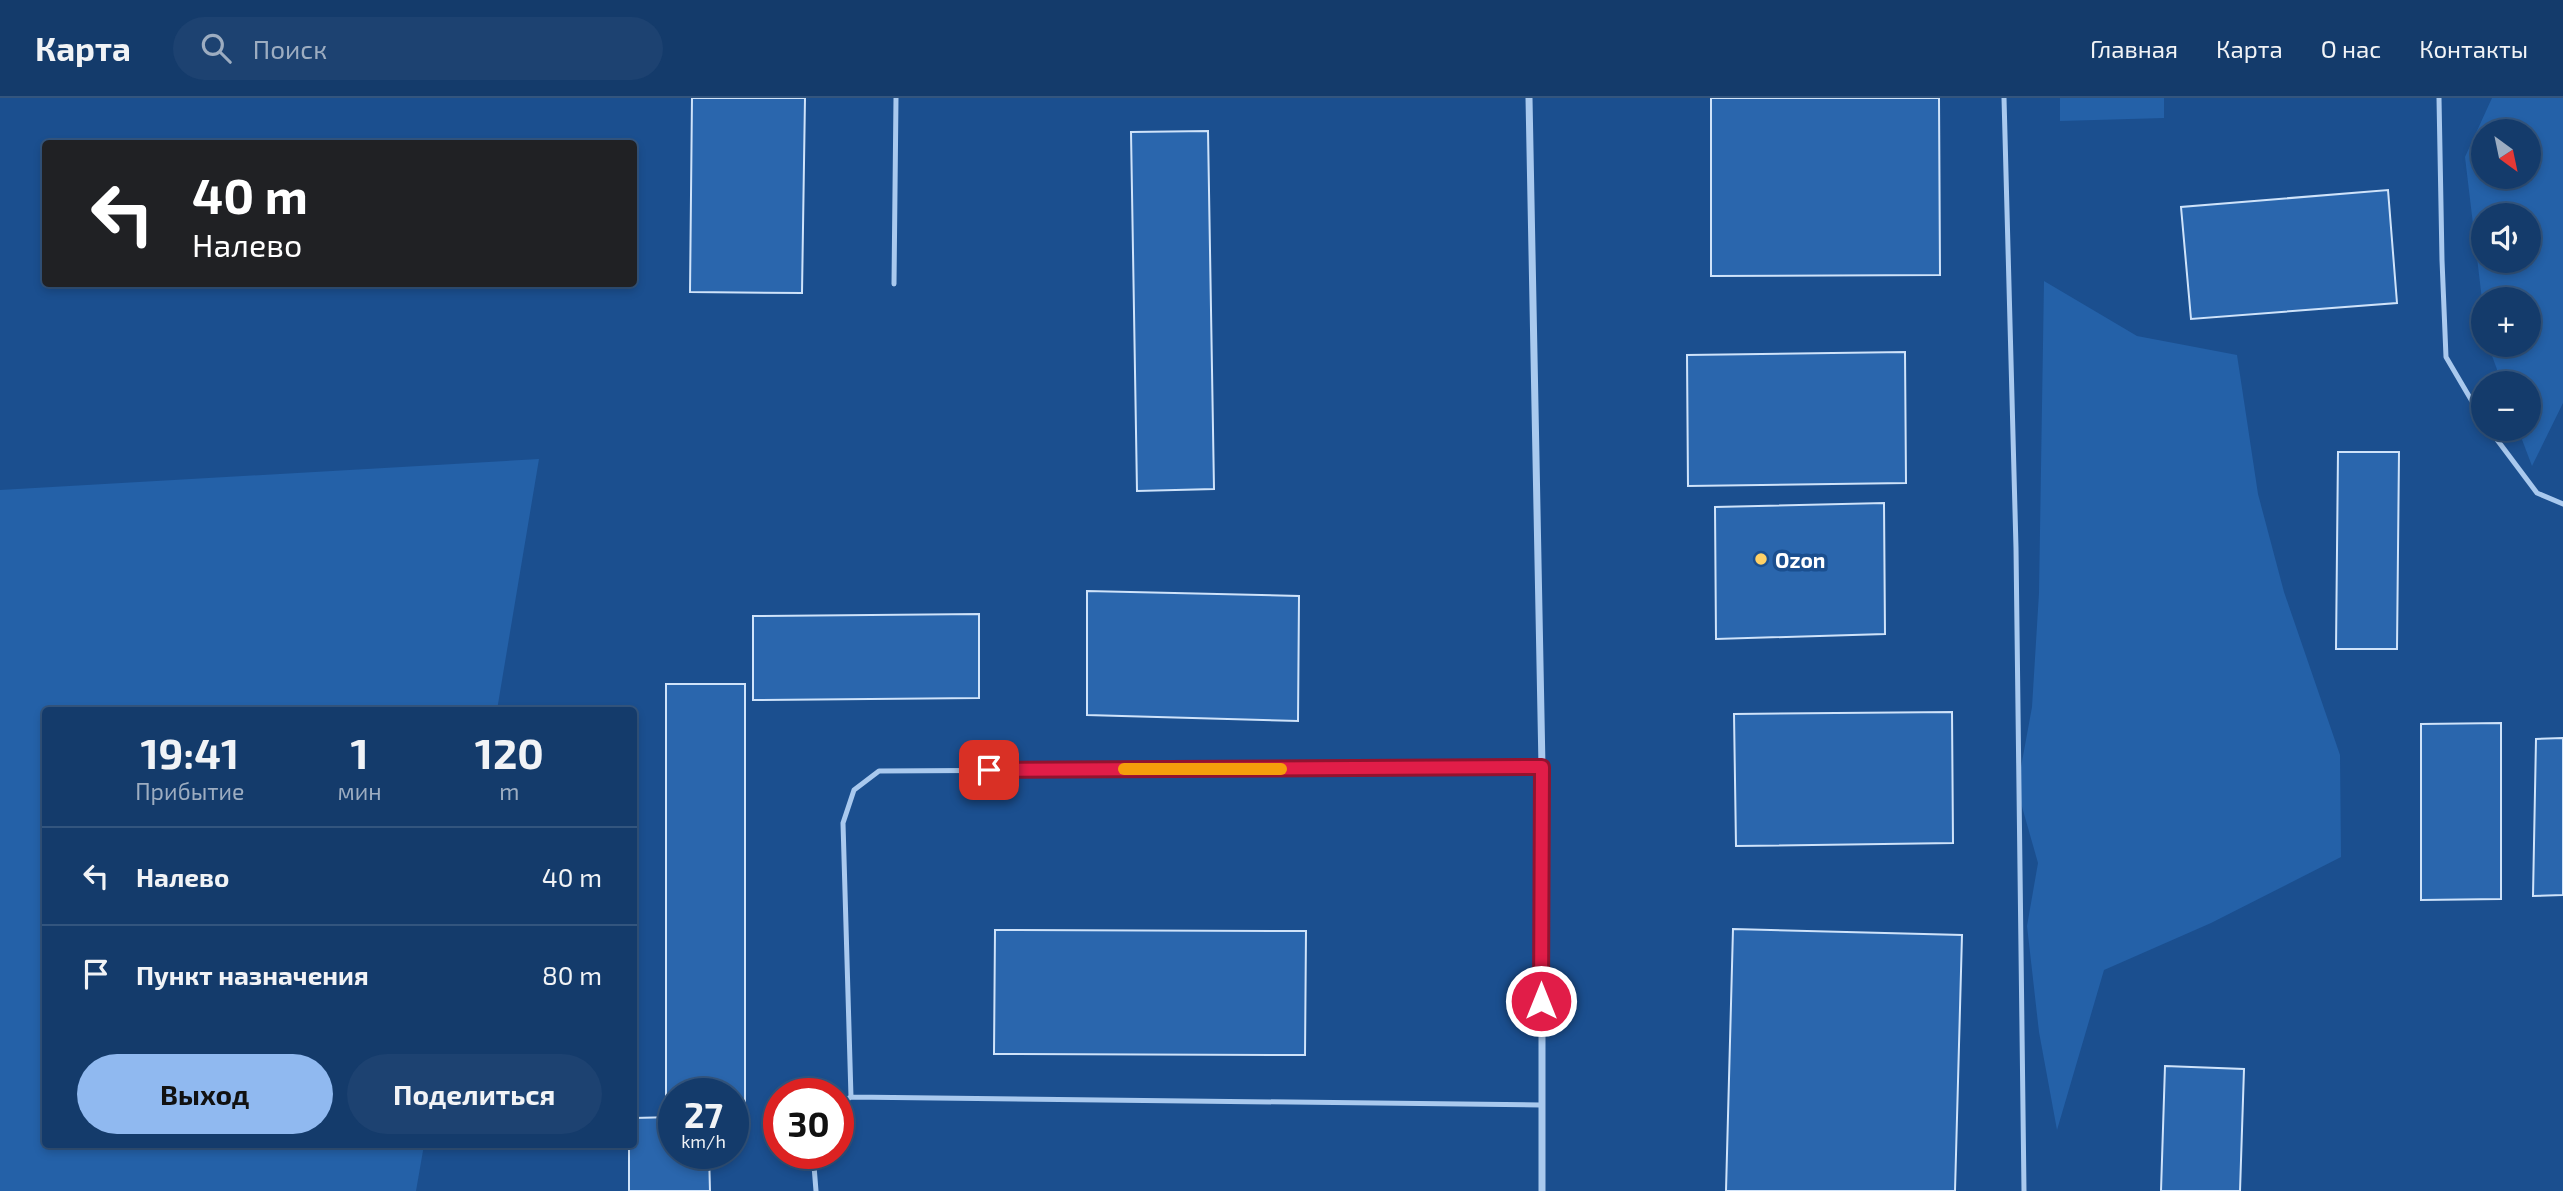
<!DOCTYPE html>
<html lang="ru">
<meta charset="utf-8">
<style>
body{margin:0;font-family:"Exo 2",sans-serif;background:#1d4271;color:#f1f3f6;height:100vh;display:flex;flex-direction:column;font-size:26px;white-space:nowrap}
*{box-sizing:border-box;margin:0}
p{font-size:23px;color:#9dadc1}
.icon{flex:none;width:38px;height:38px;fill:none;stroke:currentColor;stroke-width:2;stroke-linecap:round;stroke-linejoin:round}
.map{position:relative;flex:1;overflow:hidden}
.sheet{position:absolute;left:42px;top:609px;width:595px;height:441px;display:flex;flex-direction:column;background:#143b6b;border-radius:7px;box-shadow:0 4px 10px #0003,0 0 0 2px #33557e}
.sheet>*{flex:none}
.top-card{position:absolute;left:42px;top:42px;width:595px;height:147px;border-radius:7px;box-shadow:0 4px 10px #0003,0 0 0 2px #33557e;background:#202124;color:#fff;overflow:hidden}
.needle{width:46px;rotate:147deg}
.fabs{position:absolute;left:2471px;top:21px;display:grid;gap:14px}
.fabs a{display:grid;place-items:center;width:70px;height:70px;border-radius:50%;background:#143b6b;box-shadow:0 4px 10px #0003,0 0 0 2px #33557e;font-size:35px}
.speed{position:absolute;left:658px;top:980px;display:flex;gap:14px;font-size:35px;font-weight:700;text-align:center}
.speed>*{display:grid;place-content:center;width:91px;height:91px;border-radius:50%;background:#143b6b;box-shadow:0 4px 10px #0003,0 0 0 2px #33557e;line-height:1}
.speed small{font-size:18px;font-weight:400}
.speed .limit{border:10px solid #d22;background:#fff;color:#111}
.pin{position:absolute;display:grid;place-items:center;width:60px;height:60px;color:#fff;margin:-30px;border-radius:14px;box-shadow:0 4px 10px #0006}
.me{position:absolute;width:77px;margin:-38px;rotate:0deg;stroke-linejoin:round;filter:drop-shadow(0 0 5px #0008)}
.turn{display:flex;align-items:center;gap:24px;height:147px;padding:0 35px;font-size:32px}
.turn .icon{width:91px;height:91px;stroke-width:2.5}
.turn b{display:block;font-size:49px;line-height:60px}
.eta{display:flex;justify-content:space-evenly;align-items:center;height:119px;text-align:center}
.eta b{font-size:42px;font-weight:700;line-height:49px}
.primary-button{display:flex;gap:14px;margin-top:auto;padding:14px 35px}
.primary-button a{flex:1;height:80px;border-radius:42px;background:#90b9f0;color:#111;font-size:28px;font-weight:700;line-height:80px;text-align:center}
.primary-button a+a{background:#1d4271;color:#f1f3f6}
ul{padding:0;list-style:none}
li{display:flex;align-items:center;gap:21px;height:98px;padding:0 35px;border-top:2px solid #33557e}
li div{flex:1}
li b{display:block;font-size:26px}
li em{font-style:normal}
header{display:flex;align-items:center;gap:42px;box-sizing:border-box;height:98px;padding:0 35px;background:#143b6b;border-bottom:2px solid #33557e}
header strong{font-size:33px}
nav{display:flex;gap:38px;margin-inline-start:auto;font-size:24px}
.search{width:490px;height:63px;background:#1d4271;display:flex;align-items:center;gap:18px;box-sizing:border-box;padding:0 24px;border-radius:38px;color:#9dadc1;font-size:26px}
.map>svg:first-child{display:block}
.green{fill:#2461a8;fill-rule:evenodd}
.building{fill:#2a66ad;stroke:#cfe3fa;stroke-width:2}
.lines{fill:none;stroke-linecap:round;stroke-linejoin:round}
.service{stroke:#a9c9ee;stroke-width:5}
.minor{stroke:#a9c9ee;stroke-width:7}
.route-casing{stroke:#92132f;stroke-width:18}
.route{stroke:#e11d48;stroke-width:12}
.slow{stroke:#f59e0b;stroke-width:12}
.poi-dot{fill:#ffd166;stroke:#1b4f8f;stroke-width:2.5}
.labels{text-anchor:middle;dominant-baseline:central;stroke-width:7;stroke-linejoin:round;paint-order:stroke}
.poi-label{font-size:21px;font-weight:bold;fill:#fff;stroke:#1b4f8f;text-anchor:start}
</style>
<header>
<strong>Карта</strong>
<div class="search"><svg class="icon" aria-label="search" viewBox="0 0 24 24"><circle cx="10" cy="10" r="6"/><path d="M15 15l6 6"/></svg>Поиск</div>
<nav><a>Главная</a><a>Карта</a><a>О нас</a><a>Контакты</a></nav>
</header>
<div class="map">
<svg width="2563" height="1093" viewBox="0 0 2563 1093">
<rect width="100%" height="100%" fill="#1b4f8f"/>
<path class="green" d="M2060,0H2164V20L2060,23Z
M2492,0H2563V305L2532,368L2518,331H2529V285H2502L2488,247H2529V201H2483V210L2465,59ZM2483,33H2529V79H2483ZM2483,117H2529V163H2483Z
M2044,183L2137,238L2237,257L2258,396L2284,494L2340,657L2341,759L2211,825L2104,872L2057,1032L2039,934L2027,828L2038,765L2017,691L2032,609L2039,495Z
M539,361L497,612H46V1046L424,1047L416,1093H0V392Z"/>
<path class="building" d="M692,0H805L802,195L690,194Z
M1711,0H1939L1940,177L1711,178Z
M1208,33L1214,391L1137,393L1131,34Z
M2388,92L2397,205L2191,221L2181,109Z
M1905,254L1906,385L1688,388L1687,257Z
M2338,354H2399L2397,551H2336Z
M1884,405L1885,536L1716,541L1715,409Z
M1087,493L1299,498L1298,623L1087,617Z
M979,516V600L753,602V518Z
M666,586H745V1013H733V996H674V1013H666Z
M1952,614L1953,745L1736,748L1734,616Z
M2501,625V801L2421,802V626Z
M2563,640V797L2533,798L2536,641Z
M1733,831L1962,837L1955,1093H1726Z
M995,832L1306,833L1305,957L994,956Z
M2165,968L2244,971L2240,1093H2161Z
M674,1019V1055H709L710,1093H629V1046H634V1020Z"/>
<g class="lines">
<path class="service" d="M2004,0L2016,450L2024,1093
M2439,0L2442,162L2446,259L2483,322
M894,186L896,0
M2489,331L2537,395L2563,406
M851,999L1540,1007
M838,1006L851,999L843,725L854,692L879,673L1542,669
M813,1055L816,1093"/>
<path class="minor" d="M1529,0L1542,669V1093"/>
</g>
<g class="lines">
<g class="route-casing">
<path id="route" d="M989,672L1542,669L1541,903"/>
</g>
<use href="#route" class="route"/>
<path class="slow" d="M1124,671H1281"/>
</g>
<circle class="poi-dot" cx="1761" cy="461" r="7"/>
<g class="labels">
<g class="poi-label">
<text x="1775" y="461">Ozon</text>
</g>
</g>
</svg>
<div class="fabs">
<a><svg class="needle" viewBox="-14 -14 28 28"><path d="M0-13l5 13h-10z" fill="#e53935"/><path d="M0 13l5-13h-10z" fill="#9dadc1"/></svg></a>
<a><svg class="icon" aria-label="sound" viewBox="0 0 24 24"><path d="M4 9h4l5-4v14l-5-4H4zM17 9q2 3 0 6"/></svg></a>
<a>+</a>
<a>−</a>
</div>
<div class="speed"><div>27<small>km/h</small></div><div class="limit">30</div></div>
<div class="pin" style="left:989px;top:672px;background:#d93025"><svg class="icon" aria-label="arrive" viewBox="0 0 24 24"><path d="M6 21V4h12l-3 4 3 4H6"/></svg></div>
<svg class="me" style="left:1541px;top:903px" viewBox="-20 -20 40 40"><circle r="17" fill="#e11d48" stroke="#fff" stroke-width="3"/><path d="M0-11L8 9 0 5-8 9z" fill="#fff"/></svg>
<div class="top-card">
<div class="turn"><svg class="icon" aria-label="left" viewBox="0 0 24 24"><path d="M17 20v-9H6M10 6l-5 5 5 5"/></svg><div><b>40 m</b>Налево</div></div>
</div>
<section class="sheet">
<div class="eta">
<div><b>19:41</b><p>Прибытие</p></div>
<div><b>1</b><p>мин</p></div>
<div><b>120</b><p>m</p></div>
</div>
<ul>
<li><svg class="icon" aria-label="left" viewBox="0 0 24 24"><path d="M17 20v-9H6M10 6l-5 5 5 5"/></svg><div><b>Налево</b></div><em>40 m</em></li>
<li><svg class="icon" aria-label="arrive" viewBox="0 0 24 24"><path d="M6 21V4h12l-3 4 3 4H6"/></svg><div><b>Пункт назначения</b></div><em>80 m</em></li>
</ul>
<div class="primary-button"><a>Выход</a><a>Поделиться</a></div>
</section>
</div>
